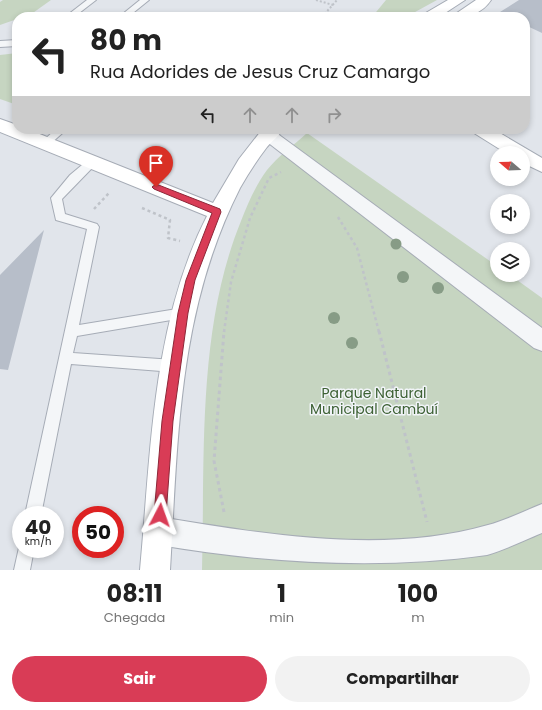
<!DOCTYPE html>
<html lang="pt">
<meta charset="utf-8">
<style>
body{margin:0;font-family:Poppins,sans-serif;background:#f2f2f2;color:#222;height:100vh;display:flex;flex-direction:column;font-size:15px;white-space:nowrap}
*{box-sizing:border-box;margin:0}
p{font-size:13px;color:#767676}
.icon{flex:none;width:22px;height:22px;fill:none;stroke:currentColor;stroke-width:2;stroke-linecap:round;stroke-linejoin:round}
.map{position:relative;height:570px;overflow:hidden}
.details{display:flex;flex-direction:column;background:#fff;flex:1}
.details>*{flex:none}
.hud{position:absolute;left:12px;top:12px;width:518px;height:122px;border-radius:16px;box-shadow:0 2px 6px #0003;background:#fff;color:#222;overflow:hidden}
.needle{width:26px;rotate:289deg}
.controls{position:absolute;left:490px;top:146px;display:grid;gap:8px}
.controls a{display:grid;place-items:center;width:40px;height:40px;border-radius:50%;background:#fff;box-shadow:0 2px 6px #0003;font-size:20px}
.speed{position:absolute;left:12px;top:506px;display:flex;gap:8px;font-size:20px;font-weight:700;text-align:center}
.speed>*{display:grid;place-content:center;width:52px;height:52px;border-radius:50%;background:#fff;box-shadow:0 2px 6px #0003;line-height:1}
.speed small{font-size:10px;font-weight:400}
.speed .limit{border:6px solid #d22;background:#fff;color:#111}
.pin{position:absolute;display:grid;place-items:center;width:34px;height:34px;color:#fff;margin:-41px -17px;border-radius:50% 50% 50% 0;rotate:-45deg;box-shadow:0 0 4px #0007}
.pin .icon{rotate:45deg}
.me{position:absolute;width:44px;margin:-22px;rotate:4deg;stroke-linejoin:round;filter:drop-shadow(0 0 3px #0008)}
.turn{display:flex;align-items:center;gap:14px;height:84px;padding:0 12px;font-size:18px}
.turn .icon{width:52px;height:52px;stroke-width:2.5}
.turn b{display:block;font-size:28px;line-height:34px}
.lanes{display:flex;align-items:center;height:38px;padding:0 12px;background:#0003;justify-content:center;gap:20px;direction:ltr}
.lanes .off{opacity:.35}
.eta{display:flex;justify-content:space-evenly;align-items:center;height:68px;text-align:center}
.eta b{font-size:24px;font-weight:700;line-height:28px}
.button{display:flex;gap:8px;margin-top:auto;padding:8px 12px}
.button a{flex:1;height:46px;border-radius:24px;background:#d93c56;color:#fff;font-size:16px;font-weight:700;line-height:46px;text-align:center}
.button a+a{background:#f2f2f2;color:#222}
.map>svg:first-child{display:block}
.green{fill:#c6d5c1}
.building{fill:#b7bec9}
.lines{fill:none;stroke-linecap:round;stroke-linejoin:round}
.lane-casing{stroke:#a6acb6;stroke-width:2}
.street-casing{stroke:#a6acb6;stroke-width:2}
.secondary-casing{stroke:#a6acb6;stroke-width:2}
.path-far2{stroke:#bfc3c9;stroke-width:2;stroke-dasharray:2 2;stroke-linecap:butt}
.path-far1{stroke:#bfc3c9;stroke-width:2.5;stroke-dasharray:3 3;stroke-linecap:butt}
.path{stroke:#bfc3c9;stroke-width:3;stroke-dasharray:3.5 3.5;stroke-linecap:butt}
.lane{fill:#f4f6f8;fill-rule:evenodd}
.street{fill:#f4f6f8;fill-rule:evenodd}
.secondary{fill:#fff;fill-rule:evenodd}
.tree{fill:#879c86}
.route{fill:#d93c56;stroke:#8d2738}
.labels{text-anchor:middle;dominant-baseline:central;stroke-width:3;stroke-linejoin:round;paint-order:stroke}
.park-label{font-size:14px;fill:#3d6134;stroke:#f1f4f8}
</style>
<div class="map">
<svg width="542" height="570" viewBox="0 0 542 570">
<rect width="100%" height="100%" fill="#e1e5eb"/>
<path class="green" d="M3,0H51L30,15L17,17V19L0,25V2Z
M386,0H437L406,17H372Z
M17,53V105L0,99V55Z
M307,133L497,266V275H510L542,298V570H202C205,455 197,329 241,221C248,203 256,185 267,170C278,156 294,145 307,133Z"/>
<path class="building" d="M519,0H542V33L525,25V17H509L500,12Z
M44,230L8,370L0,369V275Z"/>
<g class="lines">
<g class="lane-casing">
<path id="lane" d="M87,0H96L74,17H65Z
M140,0H149L128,17H119Z
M17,40V46L0,47V41Z
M56,129H67L49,145H43L41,143L43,141Z
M92,159L97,162L96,164L62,199L65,214L97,224L99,227L79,325L183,308L187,309L189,313L187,317L183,318L77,336L73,353L174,360L179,362L181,366L179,370L174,372L71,364L41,515H25L87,229L56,220L51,198L70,175L88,160Z
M20,543L21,549H34L30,570H14Z"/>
</g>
<g class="street-casing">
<path id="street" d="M271,129L542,328V351L534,348L262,138L259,134L262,130Z
M542,504V533L537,535C521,542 504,550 487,555C381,570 265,563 159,545L149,541L145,531L149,521L159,517C263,534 385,555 488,525C507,520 524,511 542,504Z"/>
</g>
<g class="secondary-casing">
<path id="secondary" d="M448,0H465L439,17H422L424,14Z
M476,0H491C481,15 467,17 451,17Z
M0,119L17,125V129H27L213,203L239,159L261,131L264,129H283C279,136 272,141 267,147C257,160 248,174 240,188C178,310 178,437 170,570H140C151,452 152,324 207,216L0,132Z
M471,129H493L542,158V172L523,163V153H506L474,133Z"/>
</g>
<path class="path-far2" d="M316,0L333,5
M322,17L337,0"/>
<path class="path-far1" d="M142,208L170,220L168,238L180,241
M94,209L109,193
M338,217L357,248L379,332
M224,332L231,282L250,218L269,178L281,172"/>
<path class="path" d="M379,331L427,522
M224,512L214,461L224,331"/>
<use href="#lane" class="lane"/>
<use href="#street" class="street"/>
<use href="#secondary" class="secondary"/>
</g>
<g class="tree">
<circle cx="396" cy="244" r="5.5"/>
<circle cx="403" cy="277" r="6"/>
<circle cx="438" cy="288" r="6"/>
<circle cx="334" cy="318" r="6"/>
<circle cx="352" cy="343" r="6"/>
</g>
<path class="route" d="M156,184L220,209L221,212L195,280L188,313L173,421L166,515L164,519L160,521L156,519L154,515L162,421L178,313L186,280L212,213L154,189L152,187Z"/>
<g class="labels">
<g class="park-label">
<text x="374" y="393">Parque Natural<tspan x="374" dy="16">Municipal Cambuí</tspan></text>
</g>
</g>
</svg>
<div class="controls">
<a><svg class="needle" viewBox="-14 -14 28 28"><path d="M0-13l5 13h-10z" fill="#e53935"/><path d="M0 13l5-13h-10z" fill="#767676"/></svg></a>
<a><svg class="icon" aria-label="sound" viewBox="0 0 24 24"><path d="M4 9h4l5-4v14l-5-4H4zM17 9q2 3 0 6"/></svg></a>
<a><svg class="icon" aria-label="layers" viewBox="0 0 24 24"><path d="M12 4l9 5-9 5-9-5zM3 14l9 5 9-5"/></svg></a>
</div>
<div class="speed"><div>40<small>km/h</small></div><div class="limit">50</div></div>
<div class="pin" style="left:156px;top:187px;background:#d93025"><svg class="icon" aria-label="arrive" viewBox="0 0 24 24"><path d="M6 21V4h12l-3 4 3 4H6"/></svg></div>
<svg class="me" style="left:160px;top:515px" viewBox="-20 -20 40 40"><path d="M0-17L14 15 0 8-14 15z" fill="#d93c56" stroke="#fff" stroke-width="4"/></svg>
<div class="hud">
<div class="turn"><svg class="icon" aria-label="left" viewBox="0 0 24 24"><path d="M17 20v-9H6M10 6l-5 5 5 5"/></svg><div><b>80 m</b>Rua Adorides de Jesus Cruz Camargo</div></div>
<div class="lanes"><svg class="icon" aria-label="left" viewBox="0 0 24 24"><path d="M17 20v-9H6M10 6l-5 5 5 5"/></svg><svg class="icon off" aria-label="ahead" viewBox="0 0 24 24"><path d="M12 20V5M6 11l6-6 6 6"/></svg><svg class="icon off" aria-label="ahead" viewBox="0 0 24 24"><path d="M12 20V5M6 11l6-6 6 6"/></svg><svg class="icon off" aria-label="right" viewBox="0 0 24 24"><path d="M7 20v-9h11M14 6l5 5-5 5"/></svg></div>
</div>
</div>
<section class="details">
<div class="eta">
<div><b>08:11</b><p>Chegada</p></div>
<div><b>1</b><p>min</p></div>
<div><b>100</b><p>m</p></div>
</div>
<div class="button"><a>Sair</a><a>Compartilhar</a></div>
</section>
